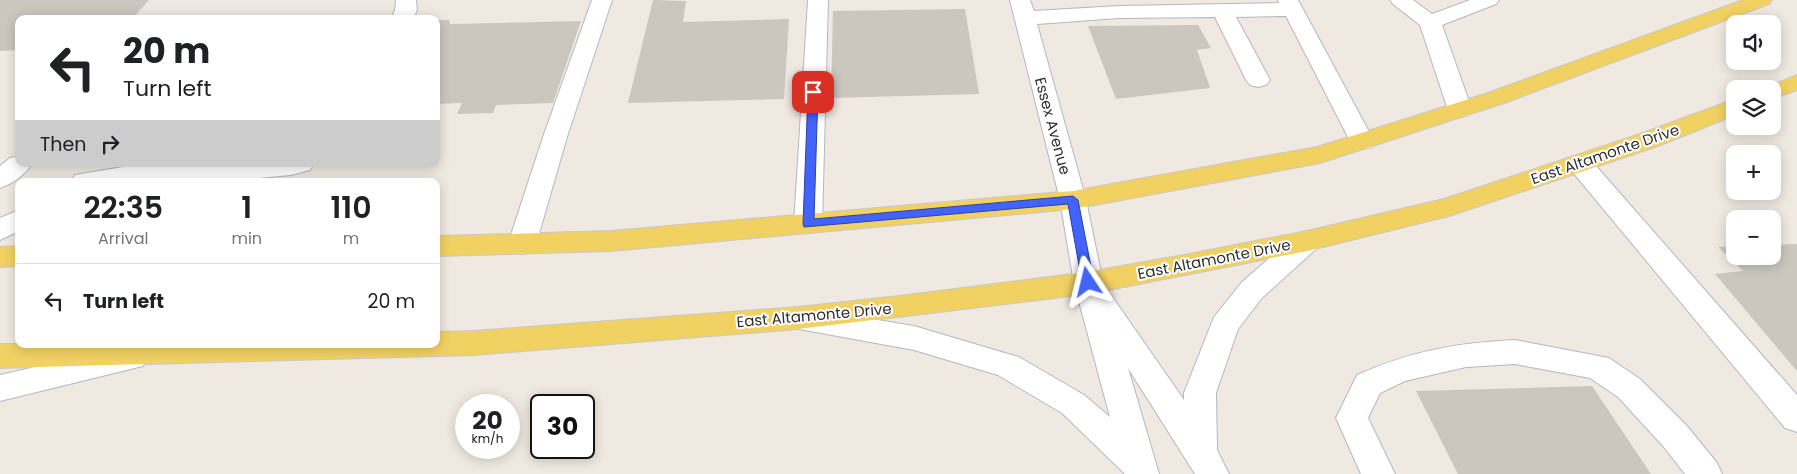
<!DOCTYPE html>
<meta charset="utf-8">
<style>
body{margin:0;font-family:Poppins,sans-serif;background:#f6f6f6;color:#202124;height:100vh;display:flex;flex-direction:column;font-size:19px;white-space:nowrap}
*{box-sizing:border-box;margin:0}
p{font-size:16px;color:#757577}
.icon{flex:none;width:28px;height:28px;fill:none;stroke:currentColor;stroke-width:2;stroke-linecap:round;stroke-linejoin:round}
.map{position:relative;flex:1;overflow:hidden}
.drawer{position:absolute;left:15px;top:178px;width:425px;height:170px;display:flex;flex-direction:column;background:#fff;border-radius:10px;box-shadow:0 2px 12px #0003}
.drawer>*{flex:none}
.top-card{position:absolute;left:15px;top:15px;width:425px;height:152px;border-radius:10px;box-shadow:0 2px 12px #0003;background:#fff;color:#202124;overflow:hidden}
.tools{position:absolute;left:1726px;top:15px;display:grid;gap:10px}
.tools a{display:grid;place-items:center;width:55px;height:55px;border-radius:10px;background:#fff;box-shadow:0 2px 12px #0003;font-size:25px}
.speed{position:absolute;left:455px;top:394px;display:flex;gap:10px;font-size:25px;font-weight:700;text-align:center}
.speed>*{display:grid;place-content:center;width:65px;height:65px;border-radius:50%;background:#fff;box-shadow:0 2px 12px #0003;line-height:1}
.speed small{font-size:12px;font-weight:400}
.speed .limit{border:2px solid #111;border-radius:8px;background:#fff;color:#111}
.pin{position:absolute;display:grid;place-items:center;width:42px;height:42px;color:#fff;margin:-21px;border-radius:10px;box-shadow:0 2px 8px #0006}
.me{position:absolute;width:55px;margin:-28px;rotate:350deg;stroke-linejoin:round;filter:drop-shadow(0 0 4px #0008)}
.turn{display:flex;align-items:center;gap:18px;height:105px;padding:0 25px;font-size:22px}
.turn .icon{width:65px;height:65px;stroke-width:2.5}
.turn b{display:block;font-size:35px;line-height:42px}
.then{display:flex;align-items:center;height:48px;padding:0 25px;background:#0003;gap:10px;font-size:19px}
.eta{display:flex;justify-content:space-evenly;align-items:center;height:85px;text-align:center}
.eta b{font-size:30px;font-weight:600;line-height:35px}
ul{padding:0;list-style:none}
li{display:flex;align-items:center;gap:15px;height:75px;padding:0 25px;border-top:1px solid #e0e0e0}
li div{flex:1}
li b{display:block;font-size:19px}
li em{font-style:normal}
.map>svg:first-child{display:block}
.building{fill:#cbc7bf}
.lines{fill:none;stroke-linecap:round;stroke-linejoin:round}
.minor-casing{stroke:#b4b7c1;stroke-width:2}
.major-casing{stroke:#c9c9c9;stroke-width:2}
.minor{fill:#fff;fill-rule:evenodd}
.major{fill:#f2d163;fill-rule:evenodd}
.route{fill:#4264fb;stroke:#2b41a3}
.labels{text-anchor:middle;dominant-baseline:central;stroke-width:4;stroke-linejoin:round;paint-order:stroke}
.street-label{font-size:15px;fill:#2e2e2e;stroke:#fff}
</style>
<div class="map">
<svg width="1797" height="474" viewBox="0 0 1797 474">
<rect width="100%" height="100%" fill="#efe9e1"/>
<path class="building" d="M0,0H149L132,19H19V50L0,51Z
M653,0L686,1L683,22L789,19L784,99L628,103Z
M965,9L979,94L831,98L833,11Z
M436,20H449L450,24L581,21L553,103L496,105L493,113L457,114L462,103L436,104Z
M1198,25L1211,48L1197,50L1210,88L1116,99L1088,26Z
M1797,244V371L1715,274L1743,271L1718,247L1735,246V256H1772V245Z
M1592,386L1651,474H1458L1416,391Z"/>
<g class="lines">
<g class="minor-casing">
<path id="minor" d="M396,0H416L417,10L413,19H391L395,10Z
M592,0H612L567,137L536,244L532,251L522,254L512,251L508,244L543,137Z
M808,0H828L822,224L818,231L808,233L798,231L794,224Z
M1010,0H1030L1034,11L1119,6L1279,3L1278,0H1298L1374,141L1371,147L1362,149L1353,147L1286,16L1236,17L1270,80L1266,85L1258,87L1250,85L1246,80L1215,17L1119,18L1037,24L1086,200L1105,293L1111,295L1184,400V393L1214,317L1242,282L1297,234L1307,231L1317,234L1321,241L1317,248L1262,298L1238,329L1216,393L1217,450L1229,474H1195L1128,368L1159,474H1125L1062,413L998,375L914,350L799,329L788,326L784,318L788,310L799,307L914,326L1008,354L1019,357L1084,395L1110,417L1074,283L1060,200Z
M1390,0H1413L1432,14L1470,0H1499L1496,4L1442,25L1472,110L1468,115L1460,117L1452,115L1448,110L1420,25L1393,4Z
M19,156V164H32C25,175 12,184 0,188V166L10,158Z
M1580,156L1589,158L1797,395V432L1785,428L1571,170L1567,164L1571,158Z
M314,164L310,170L291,175L249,179L71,181L75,175L135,165Z
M19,210V231L0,240V218Z
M1515,340L1609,358L1640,379L1687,426L1717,463L1722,474H1685L1663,446L1618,397L1590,378L1515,364L1466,367L1405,381L1380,393L1368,418L1395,474H1361L1336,418L1357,375C1411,351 1456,343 1515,340Z
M132,345L143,348L147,357L143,366L0,401V375Z"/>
</g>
<g class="major-casing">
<path id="major" d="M1743,0H1772L1769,4L1504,103L1320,163L1073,209L611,251L436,256V236L611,231L1073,191L1317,147L1488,93Z
M1797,75V90L1772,99V89H1763Z
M1735,99V115L1658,146L1449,216L1307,251L1088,294L798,329L474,355L0,368V344H436V332L474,331L798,307L899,296L1088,272L1184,255L1307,231L1444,199L1640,134Z
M19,246V266L0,267V247Z"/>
</g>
<use href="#minor" class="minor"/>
<use href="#major" class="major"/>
</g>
<path class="route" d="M813,89L818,92L814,219L1073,196L1078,200L1094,282L1092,286L1088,287L1082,282L1068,204L804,227L803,224L808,92Z"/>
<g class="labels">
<g class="street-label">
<text transform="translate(1053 126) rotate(75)">Essex Avenue</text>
<text transform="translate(1605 154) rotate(-19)">East Altamonte Drive</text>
<text transform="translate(1214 259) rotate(-11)">East Altamonte Drive</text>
<text transform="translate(814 315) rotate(-5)">East Altamonte Drive</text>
</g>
</g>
</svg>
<div class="tools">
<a><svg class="icon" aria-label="sound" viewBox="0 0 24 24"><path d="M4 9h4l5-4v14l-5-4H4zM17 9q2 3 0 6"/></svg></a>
<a><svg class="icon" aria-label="layers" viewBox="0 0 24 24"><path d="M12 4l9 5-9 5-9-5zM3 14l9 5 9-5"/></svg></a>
<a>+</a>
<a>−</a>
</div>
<div class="speed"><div>20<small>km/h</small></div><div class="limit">30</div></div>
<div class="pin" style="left:813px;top:92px;background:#d93025"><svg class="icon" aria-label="arrive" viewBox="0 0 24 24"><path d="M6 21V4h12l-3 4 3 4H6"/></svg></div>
<svg class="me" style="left:1088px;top:282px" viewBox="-20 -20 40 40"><path d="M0-17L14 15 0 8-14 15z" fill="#4264fb" stroke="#fff" stroke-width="4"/></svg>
<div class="top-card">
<div class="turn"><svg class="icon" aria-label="left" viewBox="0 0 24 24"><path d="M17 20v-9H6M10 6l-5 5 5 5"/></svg><div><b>20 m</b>Turn left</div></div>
<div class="then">Then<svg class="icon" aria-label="right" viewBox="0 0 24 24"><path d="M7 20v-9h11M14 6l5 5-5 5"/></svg></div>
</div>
<section class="drawer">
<div class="eta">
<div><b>22:35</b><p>Arrival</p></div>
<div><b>1</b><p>min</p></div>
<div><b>110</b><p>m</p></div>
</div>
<ul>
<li><svg class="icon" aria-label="left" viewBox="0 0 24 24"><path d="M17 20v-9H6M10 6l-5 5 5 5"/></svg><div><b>Turn left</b></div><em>20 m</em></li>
</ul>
</section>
</div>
